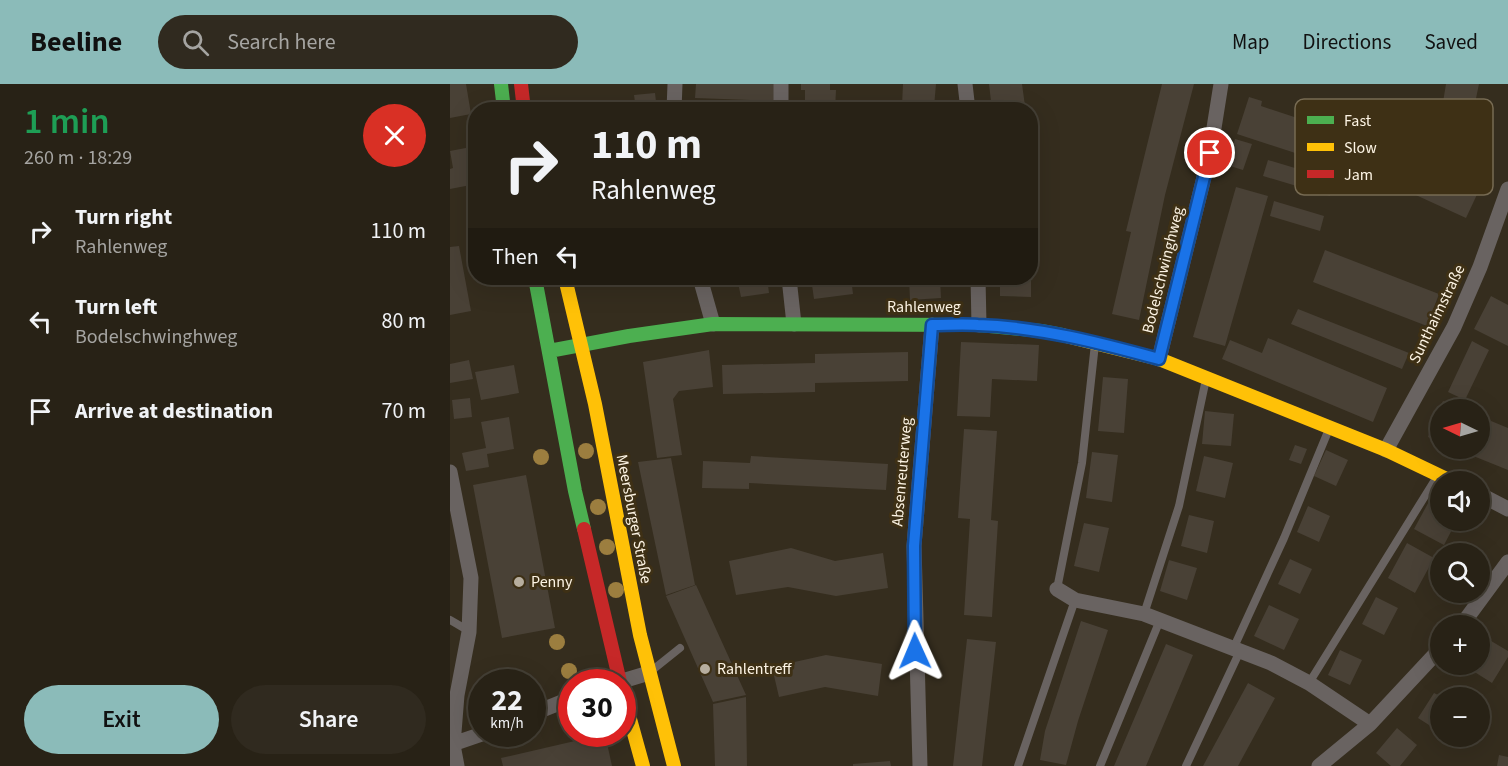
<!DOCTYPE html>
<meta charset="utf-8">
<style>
body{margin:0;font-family:"Source Sans 3",sans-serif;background:#302a1f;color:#f1f3f6;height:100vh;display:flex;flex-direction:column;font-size:22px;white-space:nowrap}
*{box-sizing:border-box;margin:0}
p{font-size:20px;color:#a5a4a1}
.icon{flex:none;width:33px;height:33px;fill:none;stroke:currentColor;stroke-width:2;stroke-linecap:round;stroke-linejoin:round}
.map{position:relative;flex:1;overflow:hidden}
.drawer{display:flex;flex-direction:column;background:#282216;width:450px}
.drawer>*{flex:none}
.guide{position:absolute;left:18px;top:18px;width:570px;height:183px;border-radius:24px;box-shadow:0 6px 24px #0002,0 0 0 2px #443f35;background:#282216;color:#f1f3f6;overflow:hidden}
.needle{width:39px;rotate:275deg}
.fabs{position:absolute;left:980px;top:315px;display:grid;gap:12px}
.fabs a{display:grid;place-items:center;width:60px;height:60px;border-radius:50%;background:#282216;box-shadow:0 6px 24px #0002,0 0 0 2px #443f35;font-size:30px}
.speed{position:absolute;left:18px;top:585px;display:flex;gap:12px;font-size:30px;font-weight:700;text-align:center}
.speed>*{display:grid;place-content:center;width:78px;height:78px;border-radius:50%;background:#282216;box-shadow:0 6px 24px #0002,0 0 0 2px #443f35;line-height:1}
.speed small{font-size:15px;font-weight:400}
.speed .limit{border:9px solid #d22;background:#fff;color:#111}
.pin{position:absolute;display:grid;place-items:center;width:51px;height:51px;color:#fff;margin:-26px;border:3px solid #fff;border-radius:50%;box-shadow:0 2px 6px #0007}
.me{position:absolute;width:66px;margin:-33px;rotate:359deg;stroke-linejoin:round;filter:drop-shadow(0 0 4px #0008)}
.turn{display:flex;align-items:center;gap:21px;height:126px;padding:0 24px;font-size:27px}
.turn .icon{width:78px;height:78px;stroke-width:2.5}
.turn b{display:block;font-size:42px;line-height:51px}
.then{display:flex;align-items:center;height:57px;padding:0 24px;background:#0003;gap:12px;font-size:22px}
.round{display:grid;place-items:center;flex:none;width:63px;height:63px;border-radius:32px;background:#302a1f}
.summary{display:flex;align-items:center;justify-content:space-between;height:102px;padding:0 24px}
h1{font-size:36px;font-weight:600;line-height:45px;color:#1e9e55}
.cta{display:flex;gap:12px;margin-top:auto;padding:12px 24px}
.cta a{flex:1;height:69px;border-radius:36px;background:#8bbbb9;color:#111;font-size:24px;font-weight:600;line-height:69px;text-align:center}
.cta a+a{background:#302a1f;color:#f1f3f6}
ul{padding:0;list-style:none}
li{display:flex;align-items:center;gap:18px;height:90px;padding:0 24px}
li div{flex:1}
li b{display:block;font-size:22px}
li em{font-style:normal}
header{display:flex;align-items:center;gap:36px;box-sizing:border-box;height:84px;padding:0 30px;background:#8bbbb9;color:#111}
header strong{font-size:28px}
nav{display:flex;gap:33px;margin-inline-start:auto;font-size:21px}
.search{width:420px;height:54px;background:#302a1f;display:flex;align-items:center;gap:15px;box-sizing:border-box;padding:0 21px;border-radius:33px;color:#a5a4a1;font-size:22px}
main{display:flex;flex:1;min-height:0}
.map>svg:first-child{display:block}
.building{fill:#494136}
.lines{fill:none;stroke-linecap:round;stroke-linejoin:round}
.lane{stroke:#696361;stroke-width:8}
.street{stroke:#696361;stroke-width:15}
.fast{stroke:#4caf50;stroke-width:14}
.slow{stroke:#ffc107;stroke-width:14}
.jam{stroke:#c62828;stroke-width:14}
.tree{fill:#9c7e3f}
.route-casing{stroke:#114b97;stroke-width:15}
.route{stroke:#1a73e8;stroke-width:10}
.poi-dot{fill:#b7ae9f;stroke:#3e3015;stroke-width:2}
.labels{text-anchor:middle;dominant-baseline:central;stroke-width:6;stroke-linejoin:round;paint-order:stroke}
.street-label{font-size:16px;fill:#fdf4e4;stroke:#3e3015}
.poi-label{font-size:16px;fill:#fdf4e4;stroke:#3e3015;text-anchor:start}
.key{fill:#3e3015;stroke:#776b53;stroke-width:1.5}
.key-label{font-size:16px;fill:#fdf4e4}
</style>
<header>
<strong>Beeline</strong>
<div class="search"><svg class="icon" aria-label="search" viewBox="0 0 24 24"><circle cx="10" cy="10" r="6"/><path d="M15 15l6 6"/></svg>Search here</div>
<nav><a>Map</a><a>Directions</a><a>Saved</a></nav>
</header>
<main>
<section class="drawer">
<div class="summary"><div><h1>1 min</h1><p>260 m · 18:29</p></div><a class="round" style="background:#d93025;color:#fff"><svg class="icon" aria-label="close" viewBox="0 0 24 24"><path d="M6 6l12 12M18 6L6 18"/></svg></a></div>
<ul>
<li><svg class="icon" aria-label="right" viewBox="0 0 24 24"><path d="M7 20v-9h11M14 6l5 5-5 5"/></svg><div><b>Turn right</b><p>Rahlenweg</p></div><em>110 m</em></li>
<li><svg class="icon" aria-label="left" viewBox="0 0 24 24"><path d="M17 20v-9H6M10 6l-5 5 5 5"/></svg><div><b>Turn left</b><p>Bodelschwinghweg</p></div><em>80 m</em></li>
<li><svg class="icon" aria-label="arrive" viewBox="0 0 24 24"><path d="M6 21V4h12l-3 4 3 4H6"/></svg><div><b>Arrive at destination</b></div><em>70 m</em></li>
</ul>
<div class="cta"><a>Exit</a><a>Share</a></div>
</section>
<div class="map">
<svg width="1058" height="682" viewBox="0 0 1058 682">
<rect width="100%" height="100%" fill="#352d1e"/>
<path class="building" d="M0,0H16L21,30L0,34Z
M246,0H324V17L245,14Z
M351,0H380V6H386L385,26H355V6H351Z
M453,0H486L484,23L452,21Z
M539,0H572L575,22L542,26Z
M712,0H744L715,111L689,236L662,230L681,148L676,147Z
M996,0H1029L1024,24L993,18Z
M205,9L207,26H164V19L185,18L184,11Z
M799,13L812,17L811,22L899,51L888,83L787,50Z
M923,53L1031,102L1016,134L909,85Z
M785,55L802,60L793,86L777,81Z
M26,62V100L0,105V85L3,84L0,67Z
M818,76L885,96L880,112L813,92Z
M786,103L818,112L775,262L743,253Z
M824,117L874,132L870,147L820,132Z
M9,162L21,227L0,231V163Z
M875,166L989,210L977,242L863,198Z
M287,194H317L319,209L291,213Z
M361,194H401L403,210L364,215Z
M459,194H490L491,214L460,216Z
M550,194H581V213L550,212Z
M1041,212L1058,221V262L1024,245Z
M848,225L959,269L952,285L841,240Z
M818,254L937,304L923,338L772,275L780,256L812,269Z
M1022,257L1039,266L1015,316L998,308Z
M511,258L589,261L587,297L542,295L540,333L507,332Z
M259,266L263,303L229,307L223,315L232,371L207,374L193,278Z
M458,268V297L365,299V308L273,310L272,281L365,279V270Z
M19,276L23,295L0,299V280Z
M64,281L69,309L31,316L25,288Z
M653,293L678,295L674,349L648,347Z
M20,314L22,333L4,335L2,316Z
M993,317L1012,325L990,326V358L978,353Z
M755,327L784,330L781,362L752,360Z
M1029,332L1058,344V386L1006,365L1029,364Z
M59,333L64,365L37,370L39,383L16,387L12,369L36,364L31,338Z
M514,345L547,347L541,436L548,437L542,533L514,531L520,435L508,434Z
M845,361L857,365L851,380L839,376Z
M876,366L898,376L886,402L864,392Z
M642,368L668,371L662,418L636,414Z
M301,372L438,380L436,406L299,399V405L252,404L253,377L300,379Z
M754,372L783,379L775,414L746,407Z
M221,374L245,501L216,511L188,378Z
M76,391L105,544L52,554L23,401Z
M983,410L990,414V436H1007L994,461L964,445Z
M858,422L880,432L869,458L847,448Z
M739,431L764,437L757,469L731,462Z
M634,439L659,444L649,488L624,482Z
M957,459L984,474L965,509L938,494Z
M341,464L385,477L433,469L438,504L386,512L338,503L286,511L279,477Z
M840,475L862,485L850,510L828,500Z
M719,476L747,484L737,516L710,507Z
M246,501L296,611L263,618L216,512Z
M926,513L948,524L934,551L912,540Z
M819,521L849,535L834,566L804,552Z
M631,537L658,546L628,637L616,681L590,676L595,647Z
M1031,551L1058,567V573L1042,599L1012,580H1029V555Z
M517,555L546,558L532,682H503Z
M716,560L743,571L713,642L696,682H664Z
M890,566L912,576L900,601L878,591Z
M376,571L432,580L428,612L375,603L329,613L322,583Z
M798,599L825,614L788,682H753Z
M984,609L990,612V648L968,634Z
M296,613L297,682H265L263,620Z
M947,644L967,661L950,682H941L926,669Z
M155,650L162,682H53L51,674Z
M1049,671L1058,673V682H1047Z
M440,677L441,682H403V680Z"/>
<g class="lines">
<path class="lane" d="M607,505L632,379L645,260
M694,530L729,422L756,295
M0,536L19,547
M784,563L834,454L879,345
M200,588L230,564
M859,599L988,391
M568,682L625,516
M650,682L710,536
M736,682L790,567"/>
<path class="street" d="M515,0L518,26
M224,26L225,0
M331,26V0
M250,194L263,240
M339,194L344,240
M528,194L529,241
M709,275L760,69L771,0
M936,366L1004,243L1030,183L1058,105
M0,388L21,494L19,548L7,611L3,661L7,682
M1029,410L1058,425
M607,505L625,516L694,530L821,579L859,599L920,640
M1011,542L1058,478
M169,598L199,589
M82,630L122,614
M0,661L32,650
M470,682L464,462L482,241
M869,682L920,640L990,565"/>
<path class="fast" d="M51,0L54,26
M85,194L125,407L134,445
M99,267L179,252L263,240L529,241L591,247L612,251"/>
<path class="slow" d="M115,194L145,320L190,551L224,682
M612,251L709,275L936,366L1003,398
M172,606L193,682"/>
<path class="jam" d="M71,0L74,26
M134,445L170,598"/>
</g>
<g class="tree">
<circle cx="136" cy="367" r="8"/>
<circle cx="91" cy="373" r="8"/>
<circle cx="148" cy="423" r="8"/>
<circle cx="157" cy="463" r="8"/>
<circle cx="166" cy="506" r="8"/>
<circle cx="107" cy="558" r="8"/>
<circle cx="119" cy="587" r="8"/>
</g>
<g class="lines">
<g class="route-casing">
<path id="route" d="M465,567L464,462L482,241C497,241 513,240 528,241C590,243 650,259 709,275L760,69"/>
</g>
<use href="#route" class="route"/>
</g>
<g class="poi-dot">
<circle cx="69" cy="498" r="6"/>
<circle cx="255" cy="585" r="6"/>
</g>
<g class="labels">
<g class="street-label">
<text transform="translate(713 186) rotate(-76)">Bodelschwinghweg</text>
<text x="474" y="223">Rahlenweg</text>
<text transform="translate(987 230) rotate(-64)">Sunthaimstraße</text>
<text transform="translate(452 388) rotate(-85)">Absenreuterweg</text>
<text transform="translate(184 435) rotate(79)">Meersburger Straße</text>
</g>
<g class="poi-label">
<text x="81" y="498">Penny</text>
<text x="267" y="585">Rahlentreff</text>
</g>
</g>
<rect x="845" y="15" width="198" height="96" rx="9" class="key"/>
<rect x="857" y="32" width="27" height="8" fill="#4caf50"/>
<rect x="857" y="59" width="27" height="8" fill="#ffc107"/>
<rect x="857" y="86" width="27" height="8" fill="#c62828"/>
<g class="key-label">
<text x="894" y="42">Fast</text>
<text x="894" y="69">Slow</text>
<text x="894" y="96">Jam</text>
</g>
</svg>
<div class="fabs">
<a><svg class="needle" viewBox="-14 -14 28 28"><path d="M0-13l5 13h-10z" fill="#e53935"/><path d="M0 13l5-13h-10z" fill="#a5a4a1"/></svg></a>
<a><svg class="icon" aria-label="sound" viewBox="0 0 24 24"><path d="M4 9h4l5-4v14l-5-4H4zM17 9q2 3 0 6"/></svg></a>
<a><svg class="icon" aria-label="search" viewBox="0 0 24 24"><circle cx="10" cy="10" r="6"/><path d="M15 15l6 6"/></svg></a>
<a>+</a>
<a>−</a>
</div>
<div class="speed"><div>22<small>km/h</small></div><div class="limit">30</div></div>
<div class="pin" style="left:760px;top:69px;background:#d93025"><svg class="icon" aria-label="arrive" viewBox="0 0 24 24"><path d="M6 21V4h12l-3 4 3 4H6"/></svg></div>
<svg class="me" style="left:465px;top:567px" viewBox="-20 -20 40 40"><path d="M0-17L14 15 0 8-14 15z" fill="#1a73e8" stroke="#fff" stroke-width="4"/></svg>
<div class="guide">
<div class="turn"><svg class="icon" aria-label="right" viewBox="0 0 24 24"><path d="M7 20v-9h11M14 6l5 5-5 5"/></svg><div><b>110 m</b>Rahlenweg</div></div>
<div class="then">Then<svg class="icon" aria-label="left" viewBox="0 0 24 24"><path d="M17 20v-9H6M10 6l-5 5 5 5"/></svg></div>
</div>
</div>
</main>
